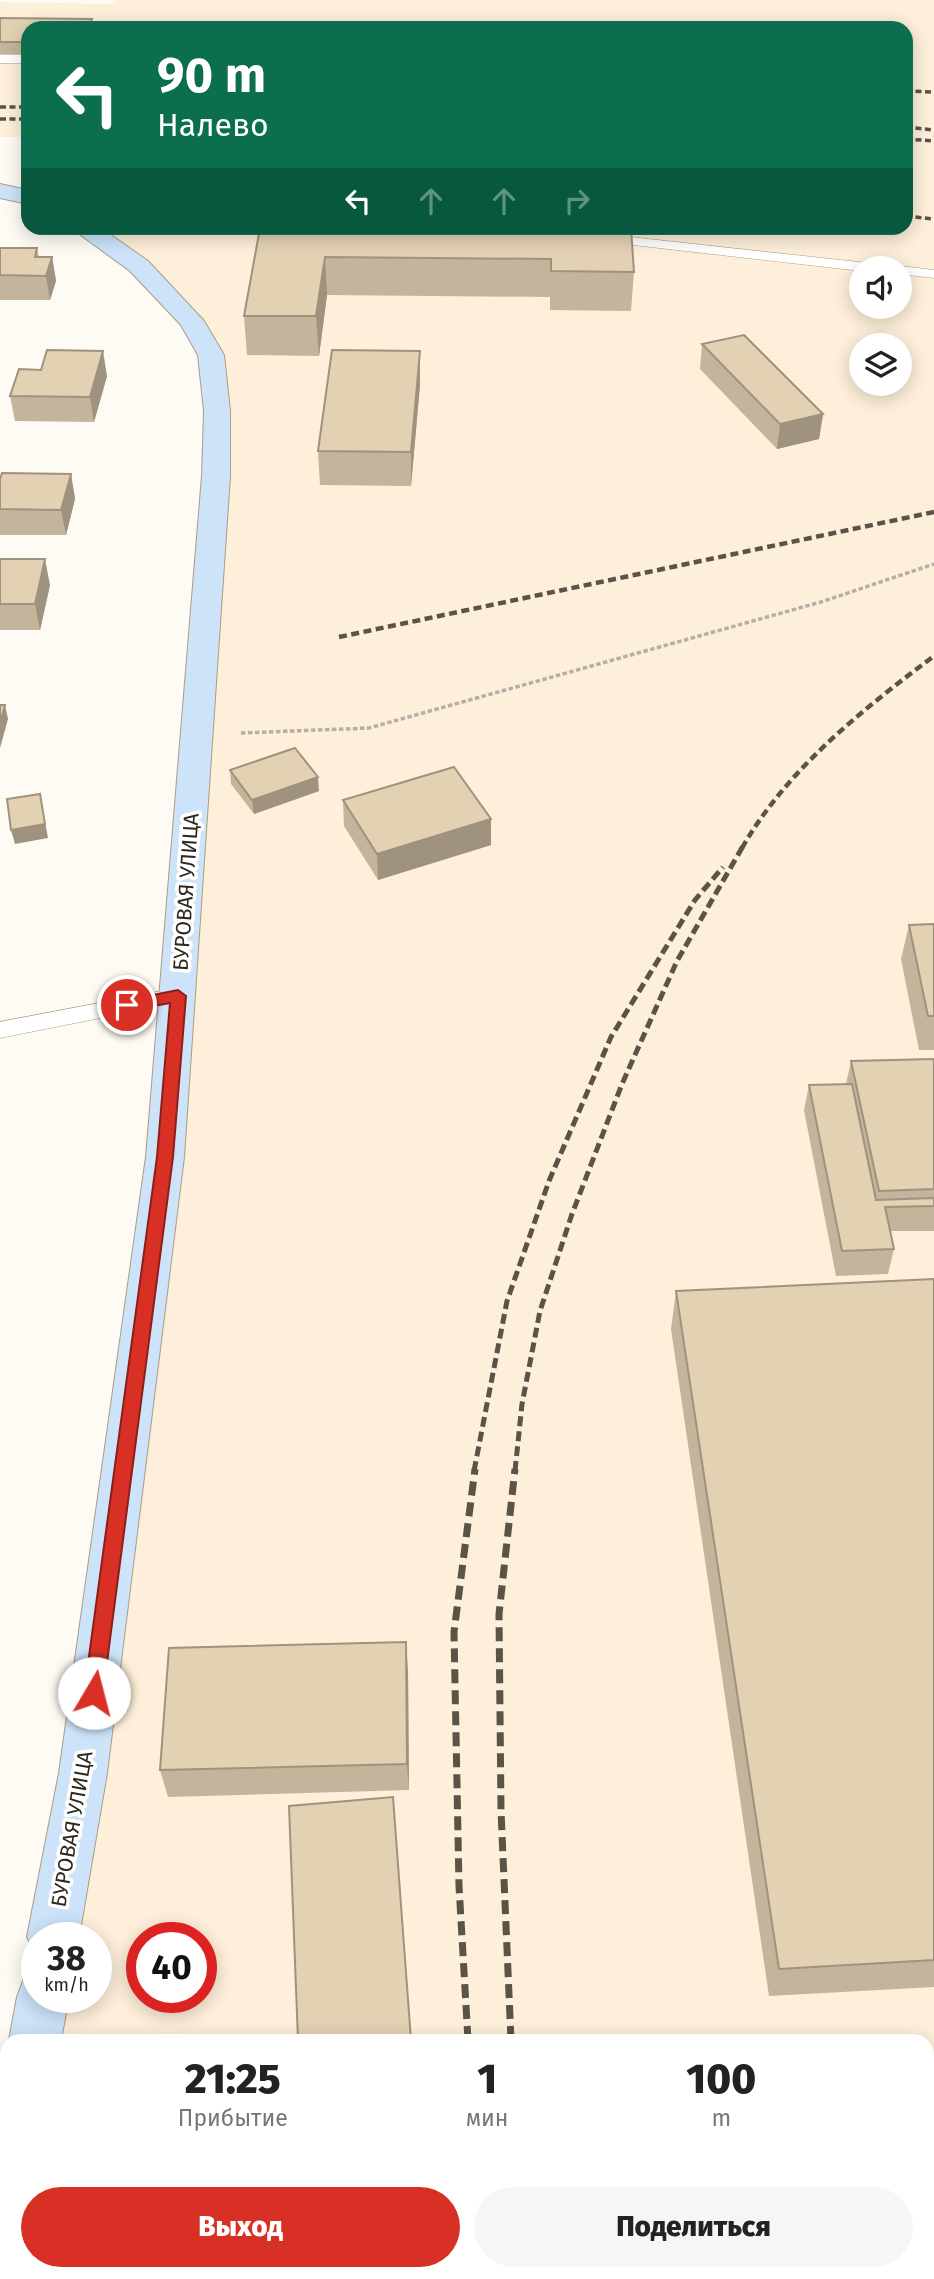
<!DOCTYPE html>
<html lang="ru">
<meta charset="utf-8">
<style>
body{margin:0;font-family:"Fira Sans",sans-serif;background:#f6f6f6;color:#222;height:100vh;display:flex;flex-direction:column;font-size:26px;white-space:nowrap}
*{box-sizing:border-box;margin:0}
p{font-size:23px;color:#767676}
.icon{flex:none;width:38px;height:38px;fill:none;stroke:currentColor;stroke-width:2;stroke-linecap:round;stroke-linejoin:round}
.map{position:relative;flex:1;overflow:hidden}
.drawer{position:absolute;left:0px;top:2034px;width:934px;height:247px;display:flex;flex-direction:column;background:#fff;border-radius:21px 21px 0 0;box-shadow:0 4px 18px #0003}
.drawer>*{flex:none}
.guide{position:absolute;left:21px;top:21px;width:892px;height:214px;border-radius:21px;box-shadow:0 4px 18px #0003;background:#0b6e4f;color:#fff;overflow:hidden}
.controls{position:absolute;left:849px;top:256px;display:grid;gap:14px}
.controls a{display:grid;place-items:center;width:63px;height:63px;border-radius:50%;background:#fff;box-shadow:0 4px 18px #0003;font-size:35px}
.speed{position:absolute;left:21px;top:1922px;display:flex;gap:14px;font-size:35px;font-weight:700;text-align:center}
.speed>*{display:grid;place-content:center;width:91px;height:91px;border-radius:50%;background:#fff;box-shadow:0 4px 18px #0003;line-height:1}
.speed small{font-size:18px;font-weight:400}
.speed .limit{border:10px solid #d22;background:#fff;color:#111}
.pin{position:absolute;display:grid;place-items:center;width:60px;height:60px;color:#fff;margin:-30px;border:4px solid #fff;border-radius:50%;box-shadow:0 2px 7px #0007}
.me{position:absolute;width:77px;margin:-38px;rotate:8deg;stroke-linejoin:round;filter:drop-shadow(0 0 5px #0008)}
.turn{display:flex;align-items:center;gap:24px;height:147px;padding:0 21px;font-size:32px}
.turn .icon{width:91px;height:91px;stroke-width:2.5}
.turn b{display:block;font-size:49px;line-height:60px}
.lanes{display:flex;align-items:center;height:66px;padding:0 21px;background:#0003;justify-content:center;gap:35px;direction:ltr}
.lanes .off{opacity:.35}
.eta{display:flex;justify-content:space-evenly;align-items:center;height:119px;text-align:center}
.eta b{font-size:42px;font-weight:800;line-height:49px}
.action{display:flex;gap:14px;margin-top:auto;padding:14px 21px}
.action a{flex:1;height:80px;border-radius:42px;background:#d93025;color:#fff;font-size:28px;font-weight:800;line-height:80px;text-align:center}
.action a+a{background:#f6f6f6;color:#222}
.map>svg:first-child{display:block}
.built{fill:#fdefd9;fill-rule:evenodd}
.lines{fill:none;stroke-linecap:round;stroke-linejoin:round}
.lane-casing{stroke:#ad9c80;stroke-width:1}
.secondary-casing{stroke:#ad9c80;stroke-width:2}
.path{stroke:#b4afa7;stroke-width:3.5;stroke-dasharray:4.5 2.5;stroke-linecap:butt}
.lane{fill:#fff;fill-rule:evenodd}
.secondary{fill:#cce3fa;fill-rule:evenodd}
.rail-far3{stroke:#595348;stroke-width:3.5;stroke-dasharray:6 3.5;stroke-linecap:butt}
.rail-far2{stroke:#595348;stroke-width:4.5;stroke-dasharray:8 4.5;stroke-linecap:butt}
.rail-far1{stroke:#595348;stroke-width:5;stroke-dasharray:10 5;stroke-linecap:butt}
.rail{stroke:#595348;stroke-width:7;stroke-dasharray:14 7;stroke-linecap:butt}
.wall{fill:#c3b49b}
.shaded-wall{fill:#9f927e}
.building{fill:#e3d1b4;stroke:#9f927e;stroke-width:2}
.route{fill:#d93025;stroke:#8d1f18;stroke-width:2}
.labels{text-anchor:middle;dominant-baseline:central;stroke-width:7;stroke-linejoin:round;paint-order:stroke}
.street-label{font-size:21px;fill:#2e281c;stroke:#fff}
</style>
<div class="map">
<svg width="934" height="2279" viewBox="0 0 934 2279">
<rect width="100%" height="100%" fill="#fefaf4"/>
<path class="built" d="M117,0H934V2279H0V2234L7,2195V2273H928V2040H35L43,1997H96V1937H53L83,1773L165,1157L211,355L139,266L86,228H906V28H28V137H0V2L115,4ZM861,268H900V306H861ZM861,345H900V383H861ZM142,1937H201V1997H142Z"/>
<g class="lines">
<g class="lane-casing">
<path id="lane" d="M0,55H28V63H0Z
M603,234L877,264L884,268H861V271L598,241L596,238Z
M900,266L934,270V278L900,274V268H894Z
M178,988L186,991L189,996L186,1001L0,1038V1022Z"/>
</g>
<g class="secondary-casing">
<path id="secondary" d="M0,184L28,190V204L0,198Z
M75,228H101L148,261L204,321L224,355L230,411V476L184,1157L107,1773L79,1937H37V1956L27,1937L59,1773L146,1157L202,476L204,411L198,355L181,325L130,271L78,233Z
M37,1973V1997H69L61,2040H9L17,1997L24,1978Z
M7,2167V2259L0,2262V2170Z"/>
</g>
<path class="path" d="M241,733L369,728L821,602L934,564"/>
<use href="#lane" class="lane"/>
<use href="#secondary" class="secondary"/>
<path class="rail-far3" d="M906,91L934,92
M0,107H28
M0,119H28
M906,127L934,130
M906,139L934,141
M906,216L934,219"/>
<path class="rail-far2" d="M339,637L934,512
M742,848C787,769 862,710 934,656"/>
<path class="rail-far1" d="M474,1471L507,1301L549,1181L611,1037L695,900L723,867
M515,1471L522,1404L540,1311L572,1214L622,1084L677,961L743,846"/>
<path class="rail" d="M468,2040L459,1886L454,1632L475,1469
M511,2040L501,1811L499,1614L515,1469
M482,2273L483,2279
M528,2273V2279"/>
</g>
<path class="wall" d="M0,18L92,19L93,28H28V54H0Z
M260,228H631L634,272L631,311L550,310V297L327,295L319,356L247,355L244,316Z
M0,248H37L39,257H52L56,281L50,300H0Z
M702,344L823,414L819,439L777,449L700,369Z
M420,351V385L411,486L320,485L318,451Z
M41,370L107,376L94,422L15,421L10,396Z
M71,474L75,499L66,535H0V479Z
M0,559L50,585L40,630H0Z
M230,770L319,791L254,814L231,784Z
M343,800L491,819V845L378,880L344,826Z
M934,924V1050H919L901,959L909,925Z
M934,1059V1231H890L894,1249L888,1274L836,1276L804,1110L809,1085L846,1084L851,1061Z
M934,1279V1987L769,1996L671,1329L676,1291Z
M408,1671L409,1790L168,1797L160,1770Z"/>
<path class="shaded-wall" d="M52,257L56,281L50,300L46,276Z
M325,257L327,295L319,356L316,316Z
M103,351L107,376L94,422L90,397Z
M420,351V385L411,486V452Z
M823,414L819,439L777,449L780,424Z
M71,474L75,499L66,535L61,510Z
M45,559L50,585L40,630L35,604Z
M5,705L8,719L0,748V723Z
M318,777L319,791L254,814L252,800Z
M40,794L48,838L15,844L11,830Z
M491,819V845L378,880L377,854Z
M406,1642L408,1671L409,1790L407,1764Z"/>
<path class="building" d="M0,18L92,19L89,28H28V42H0Z
M260,228H631L634,272L551,271V259L325,257L316,316H244Z
M0,248H37L35,257H52L46,276L0,275Z
M744,335L823,414L780,424L702,344Z
M47,350L103,351L90,397L10,396L19,369L41,370Z
M332,350L420,351L411,452L318,451Z
M2,473L71,474L61,510L0,509V479Z
M0,559H45L35,604H0Z
M0,705H5L0,723Z
M295,748L318,777L252,800L230,770Z
M454,767L491,819L377,854L343,800Z
M40,794L45,824L11,830L7,799Z
M934,924V1016H928L909,925Z
M934,1059V1189L879,1191L851,1061Z
M852,1084L876,1200L934,1198V1206L885,1207L894,1249L842,1251L809,1085Z
M934,1279V1960L779,1969L676,1291Z
M406,1642L407,1764L160,1770L169,1648Z
M393,1797L411,2040H298L289,1806Z
M307,2273H428L429,2279H308Z"/>
<path class="route" d="M178,990L186,996L173,1157L103,1693L101,1700L94,1702L87,1700L84,1693L157,1157L170,1003L127,1011L120,1005L127,1000Z"/>
<g class="labels">
<g class="street-label">
<text transform="translate(186 892) rotate(-86)">БУРОВАЯ УЛИЦА</text>
<text transform="translate(72 1829) rotate(-80)">БУРОВАЯ УЛИЦА</text>
</g>
</g>
</svg>
<div class="controls">
<a><svg class="icon" aria-label="sound" viewBox="0 0 24 24"><path d="M4 9h4l5-4v14l-5-4H4zM17 9q2 3 0 6"/></svg></a>
<a><svg class="icon" aria-label="layers" viewBox="0 0 24 24"><path d="M12 4l9 5-9 5-9-5zM3 14l9 5 9-5"/></svg></a>
</div>
<div class="speed"><div>38<small>km/h</small></div><div class="limit">40</div></div>
<div class="pin" style="left:127px;top:1005px;background:#d93025"><svg class="icon" aria-label="arrive" viewBox="0 0 24 24"><path d="M6 21V4h12l-3 4 3 4H6"/></svg></div>
<svg class="me" style="left:94px;top:1693px" viewBox="-20 -20 40 40"><circle r="19" fill="#fff"/><path d="M0-13L10 11 0 6-10 11z" fill="#d93025"/></svg>
<div class="guide">
<div class="turn"><svg class="icon" aria-label="left" viewBox="0 0 24 24"><path d="M17 20v-9H6M10 6l-5 5 5 5"/></svg><div><b>90 m</b>Налево</div></div>
<div class="lanes"><svg class="icon" aria-label="left" viewBox="0 0 24 24"><path d="M17 20v-9H6M10 6l-5 5 5 5"/></svg><svg class="icon off" aria-label="ahead" viewBox="0 0 24 24"><path d="M12 20V5M6 11l6-6 6 6"/></svg><svg class="icon off" aria-label="ahead" viewBox="0 0 24 24"><path d="M12 20V5M6 11l6-6 6 6"/></svg><svg class="icon off" aria-label="right" viewBox="0 0 24 24"><path d="M7 20v-9h11M14 6l5 5-5 5"/></svg></div>
</div>
<section class="drawer">
<div class="eta">
<div><b>21:25</b><p>Прибытие</p></div>
<div><b>1</b><p>мин</p></div>
<div><b>100</b><p>m</p></div>
</div>
<div class="action"><a>Выход</a><a>Поделиться</a></div>
</section>
</div>
